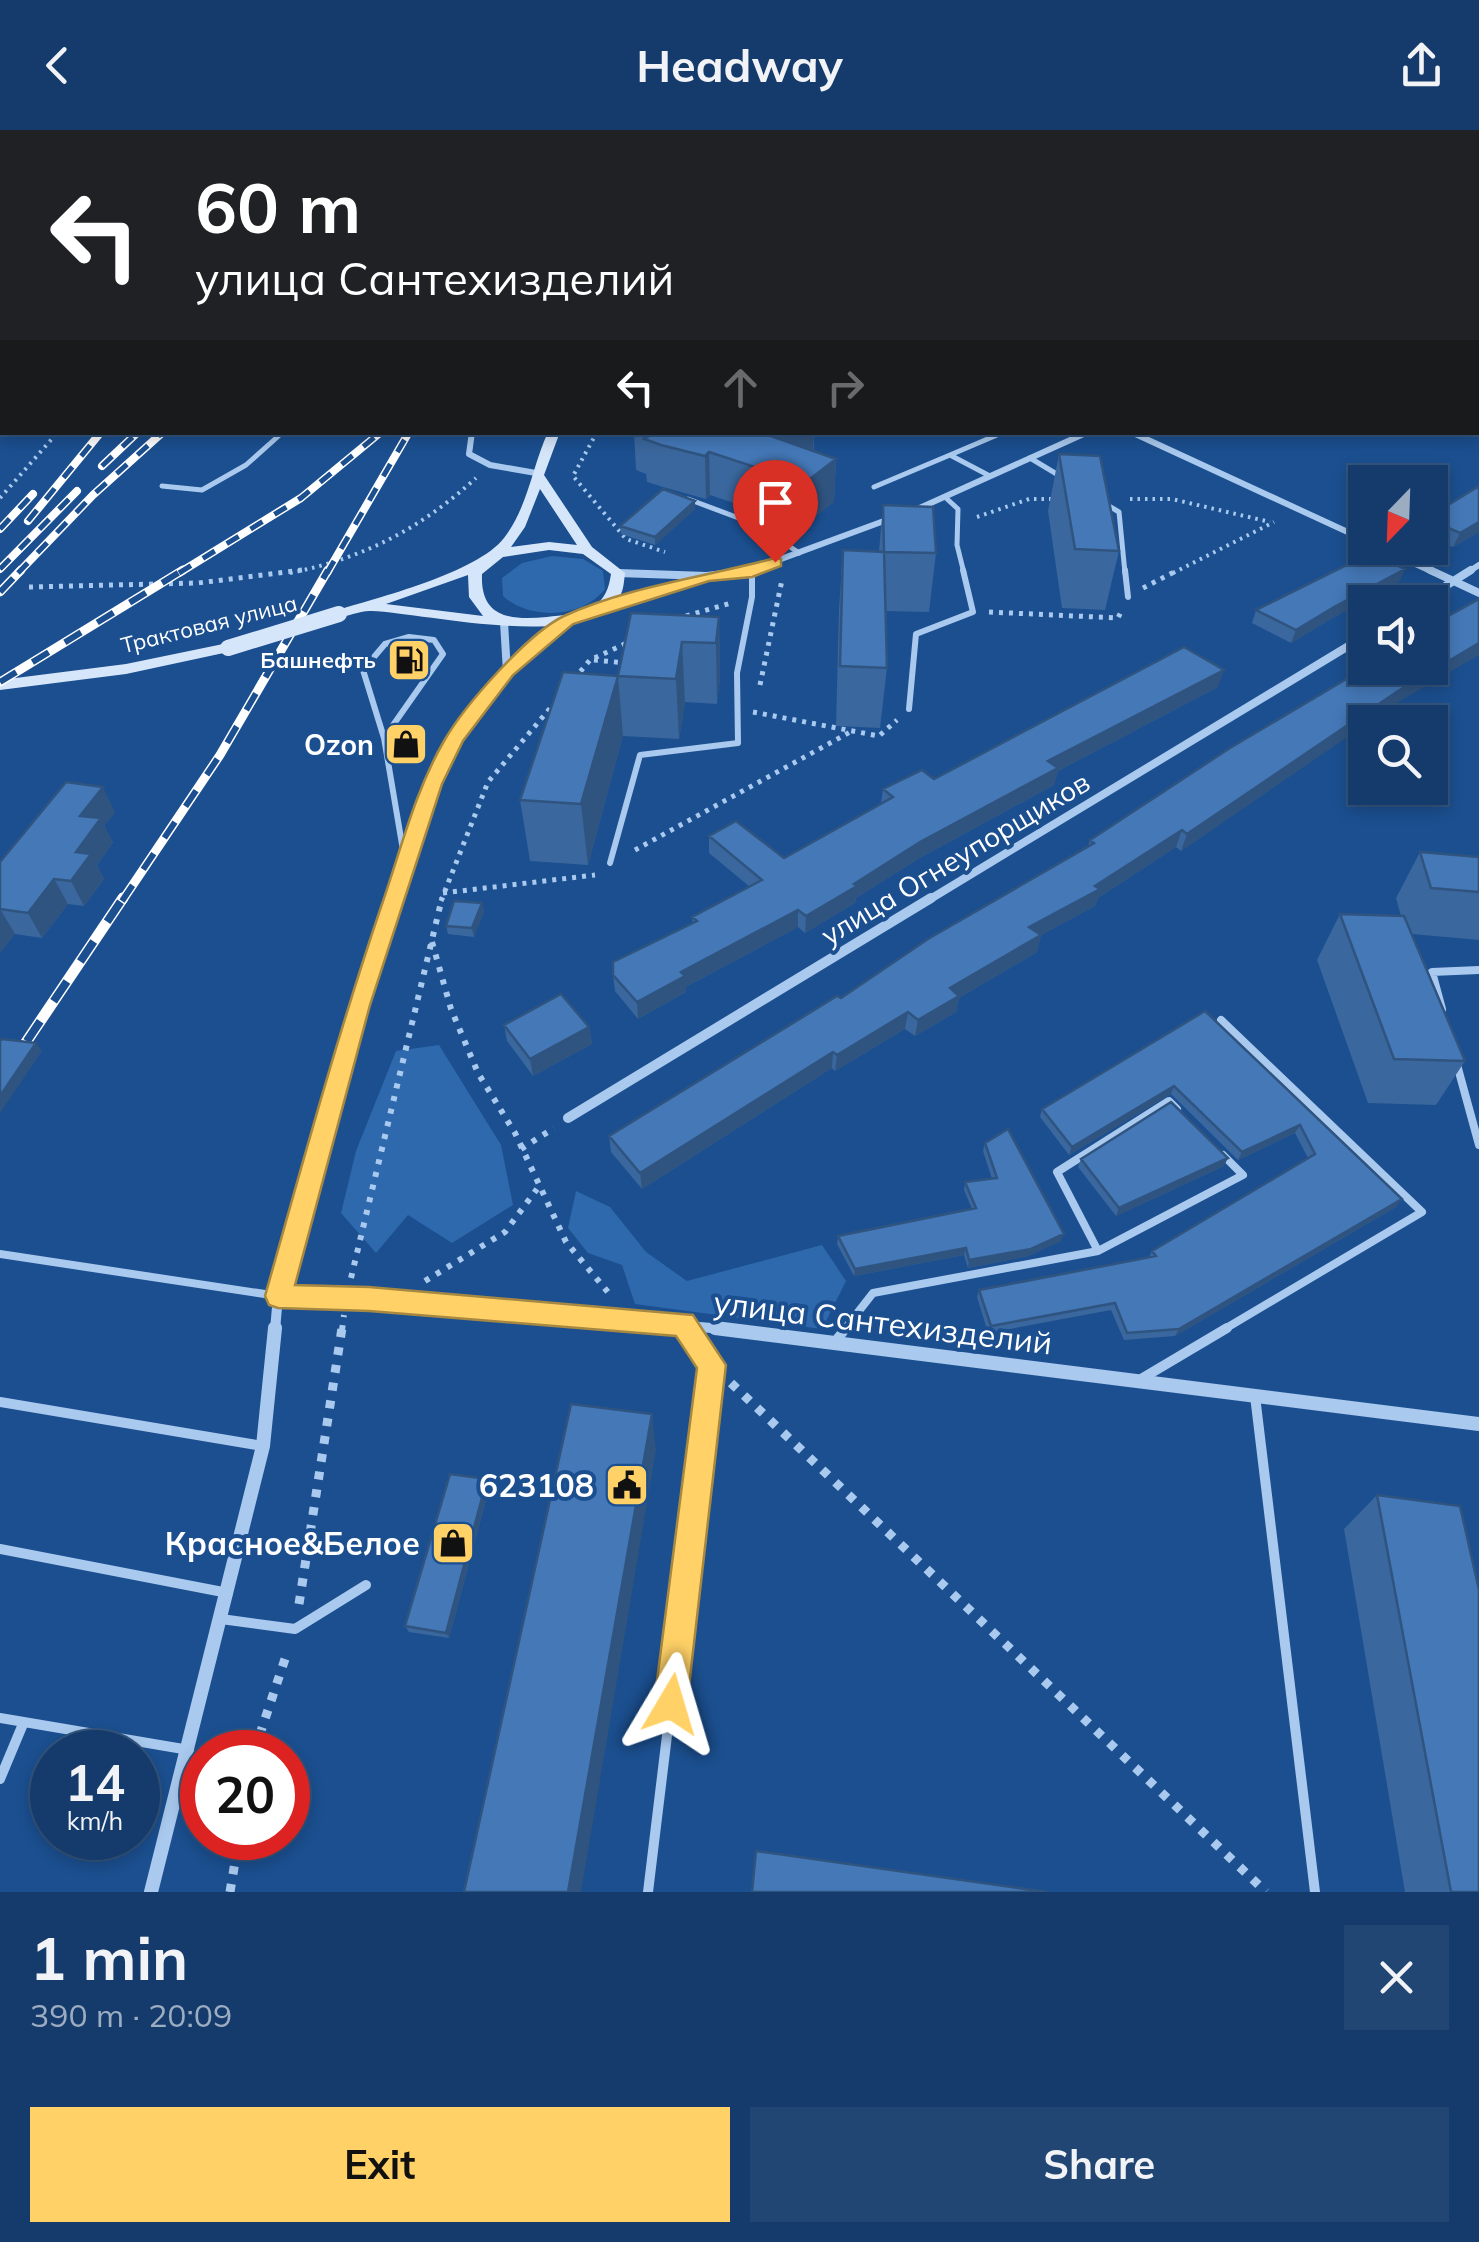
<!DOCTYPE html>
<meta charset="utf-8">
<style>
body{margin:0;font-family:Mulish,sans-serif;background:#214673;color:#f1f3f6;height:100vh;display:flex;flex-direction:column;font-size:38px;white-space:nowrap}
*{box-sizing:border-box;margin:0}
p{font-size:32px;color:#9dadc1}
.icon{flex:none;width:55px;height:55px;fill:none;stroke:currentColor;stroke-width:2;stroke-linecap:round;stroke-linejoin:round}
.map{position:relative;height:1762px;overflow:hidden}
.details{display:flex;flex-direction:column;background:#143b6b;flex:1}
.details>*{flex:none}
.top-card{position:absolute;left:0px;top:0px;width:1480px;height:305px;box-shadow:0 5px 15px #0003,0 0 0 2px #33557e;background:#202124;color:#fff;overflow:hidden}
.needle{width:65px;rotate:203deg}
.tools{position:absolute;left:1348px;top:335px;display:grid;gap:20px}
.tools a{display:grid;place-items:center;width:100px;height:100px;border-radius:0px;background:#143b6b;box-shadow:0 5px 15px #0003,0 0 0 2px #33557e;font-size:50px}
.speed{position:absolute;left:30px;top:1600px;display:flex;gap:20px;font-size:50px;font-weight:700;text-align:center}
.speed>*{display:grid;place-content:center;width:130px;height:130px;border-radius:50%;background:#143b6b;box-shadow:0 5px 15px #0003,0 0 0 2px #33557e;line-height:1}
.speed small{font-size:25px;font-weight:400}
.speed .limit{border:15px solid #d22;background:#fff;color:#111}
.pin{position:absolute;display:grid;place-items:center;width:85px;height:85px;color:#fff;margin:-102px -42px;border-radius:50% 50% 50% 0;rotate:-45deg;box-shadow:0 0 10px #0007}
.pin .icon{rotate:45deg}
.me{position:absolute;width:110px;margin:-55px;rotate:7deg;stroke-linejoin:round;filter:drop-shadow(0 0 8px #0008)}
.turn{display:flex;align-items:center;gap:35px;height:210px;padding:0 30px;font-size:45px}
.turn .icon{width:130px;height:130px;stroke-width:2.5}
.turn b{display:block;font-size:70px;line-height:85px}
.lanes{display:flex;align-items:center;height:95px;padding:0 30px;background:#0003;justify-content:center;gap:50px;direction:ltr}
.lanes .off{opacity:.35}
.round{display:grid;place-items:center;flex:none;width:105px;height:105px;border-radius:0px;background:#214673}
.overview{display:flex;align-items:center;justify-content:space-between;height:170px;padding:0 30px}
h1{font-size:60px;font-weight:700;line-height:75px}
.cta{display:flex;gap:20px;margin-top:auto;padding:20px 30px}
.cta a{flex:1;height:115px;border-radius:0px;background:#ffd166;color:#111;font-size:40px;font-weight:700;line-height:115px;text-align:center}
.cta a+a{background:#214673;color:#f1f3f6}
header{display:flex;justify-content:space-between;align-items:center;height:130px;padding:0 30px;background:#143b6b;font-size:45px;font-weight:700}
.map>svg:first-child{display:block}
.green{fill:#2e69ad}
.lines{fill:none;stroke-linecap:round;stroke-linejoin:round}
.path-far3{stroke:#a9c9ee;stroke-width:4;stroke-dasharray:2.5 5;stroke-linecap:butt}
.path-far2{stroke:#a9c9ee;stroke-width:5;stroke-dasharray:4 6;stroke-linecap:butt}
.path-far1{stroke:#a9c9ee;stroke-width:6;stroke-dasharray:5 8;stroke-linecap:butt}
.path{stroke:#a9c9ee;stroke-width:9;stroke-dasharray:8 10;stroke-linecap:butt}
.lane-far4{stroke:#a9c9ee;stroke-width:4}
.lane-far3{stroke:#a9c9ee;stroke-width:5}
.lane-far2{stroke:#a9c9ee;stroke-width:6}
.lane-far1{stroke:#a9c9ee;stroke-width:8}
.lane{stroke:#a9c9ee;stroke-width:10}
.street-far3{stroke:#a9c9ee;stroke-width:6}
.street-far2{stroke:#a9c9ee;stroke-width:8}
.street-far1{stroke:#a9c9ee;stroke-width:10}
.street{stroke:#a9c9ee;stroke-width:14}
.secondary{fill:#d6e6fa;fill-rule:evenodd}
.rail-far2-casing{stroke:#fff;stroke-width:8}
.rail-far1-casing{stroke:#fff;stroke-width:9}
.rail-casing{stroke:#fff;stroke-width:11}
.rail-far2{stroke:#1b4f8f;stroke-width:5;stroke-dasharray:14;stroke-linecap:butt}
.rail-far1{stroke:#1b4f8f;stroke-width:6;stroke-dasharray:19;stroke-linecap:butt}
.rail{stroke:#1b4f8f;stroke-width:8;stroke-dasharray:24;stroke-linecap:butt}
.secondary-bridge{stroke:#d6e6fa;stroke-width:16}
.wall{fill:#3a679d}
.shaded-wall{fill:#305480}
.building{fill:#4478b7;stroke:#305480;stroke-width:2.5}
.route{fill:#ffd166;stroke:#a68842;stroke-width:2.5}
.labels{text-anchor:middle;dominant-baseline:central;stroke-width:8;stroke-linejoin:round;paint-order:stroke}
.far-street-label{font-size:22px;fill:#fff;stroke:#1b4f8f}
.far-poi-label{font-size:22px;font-weight:bold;fill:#fff;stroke:#1b4f8f;text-anchor:end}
.poi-label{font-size:28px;font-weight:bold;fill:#fff;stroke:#1b4f8f;text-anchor:end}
.street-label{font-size:28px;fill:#fff;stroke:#1b4f8f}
.near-street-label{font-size:32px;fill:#fff;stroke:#1b4f8f}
.near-poi-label{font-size:32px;font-weight:bold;fill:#fff;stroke:#1b4f8f;text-anchor:end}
</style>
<header><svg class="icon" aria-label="back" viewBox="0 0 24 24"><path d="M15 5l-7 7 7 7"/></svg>Headway<svg class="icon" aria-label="share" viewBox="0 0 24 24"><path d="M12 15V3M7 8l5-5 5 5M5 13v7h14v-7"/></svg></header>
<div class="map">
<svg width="1479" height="1762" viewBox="0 0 1479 1762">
<rect width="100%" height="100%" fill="#1b4f8f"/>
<path class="green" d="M552,426L583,429L603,441L605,459C583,488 530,491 503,466L502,448L522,433Z
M439,915L501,1015L513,1075L452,1113L408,1085L376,1123L341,1083L356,1021L396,921Z
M576,1061L610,1077L646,1122L687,1151L822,1115L846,1151L822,1199L635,1174L622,1135L588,1123L568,1098Z"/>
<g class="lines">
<path class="path-far3" d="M597,302L573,346L626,409L665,422
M0,368L58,302
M1130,369H1172L1270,392
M977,387L1029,369H1058
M290,443C364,428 420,399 476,348
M1173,443L1274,392"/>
<path class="path-far2" d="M29,457L198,453L302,440
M1143,458L1178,440
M989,482L1118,488L1122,480
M686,486L731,473
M594,530L626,533
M574,549L590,530L629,512
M760,555L782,450
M753,582L879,606L897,590
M635,720L852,601
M443,763L595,745
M441,771L488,652L557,570"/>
<path class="path-far1" d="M432,812L451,879L478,943L515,1003L566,1112L612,1167
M521,1019L554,998
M351,1148L442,768
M425,1151L505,1102L537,1059
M342,1200L344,1185"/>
<path class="path" d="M731,1253L1266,1762
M299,1474L342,1198
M254,1622L288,1520
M230,1762L239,1708"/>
<path class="lane-far4" d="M1194,0L1231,2
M666,2H672"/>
<path class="lane-far3" d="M950,325L997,305
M1030,328L1060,346
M162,356L202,360L246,335L283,302
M874,357L950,325L988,345
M946,368L958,379L957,415L964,443
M688,369L760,396L799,423
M1102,372L1119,382L1125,443"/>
<path class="lane-far2" d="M1125,440L1128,467
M409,507L434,510L443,524L384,608L363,540L385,514Z
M909,579L916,504L973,482L963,440
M384,608L405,732
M610,733L640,625L738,613L737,543L752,467V442"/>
<path class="lane-far1" d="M1442,879L1432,842L1479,840
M1221,890L1422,1082L1223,1200
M1456,931L1479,1015
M1098,1121L1057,1042L1169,971L1177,979
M0,1124L278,1166
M684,1194L688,1200
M844,1200L873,1163L1098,1121L1243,1045L1223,1025"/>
<path class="lane" d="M834,1213L846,1198
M1141,1249L1227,1198
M1255,1266L1315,1762
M0,1272L263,1316
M0,1419L228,1463
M221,1489L295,1499L366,1455
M0,1588L189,1620
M0,1649L23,1594
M648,1762L712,1235L687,1198"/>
<path class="street-far3" d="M472,302L469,324L490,335L536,343
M1131,302L1365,410
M913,381L1088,302
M1381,418L1435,443
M743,443L892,388
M1467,443L1479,435"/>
<path class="street-far2" d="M1430,440L1479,463
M618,443L707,446L756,440
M1420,472L1471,440
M604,477L696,449
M504,492L507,542
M393,771C419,688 445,606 507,542C525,523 547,508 567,491
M927,771L1365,506"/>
<path class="street-far1" d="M568,988L931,768
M278,1166L346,1167L735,1200
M275,1200L278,1166L359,875L393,768"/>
<path class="street" d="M715,1198L1479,1294
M151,1762L263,1316L275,1198"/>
<path class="secondary" d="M548,302H560L544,345L592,417L625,443C624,450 624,459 620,466C588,523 426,483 372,481C359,480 347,488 334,487V481C377,468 477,443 504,408C528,377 532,337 548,302ZM540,359L577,415L549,412L511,417L525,397ZM549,420L583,424L611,444C609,458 605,469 593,477C580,485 561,485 547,487C512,490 480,489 482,444L503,427ZM468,445L469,467L483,486L386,474Z
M228,513L233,515V521L126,544L0,560V550L126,534Z"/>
<g class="rail-far2-casing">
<path id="rail-far2" d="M102,336L138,302
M28,391L101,302
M0,399L33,364
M0,439L77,361
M18,443L93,365L163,302
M179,443L301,368L381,302
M327,443L409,302"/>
</g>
<g class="rail-far1-casing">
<path id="rail-far1" d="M0,462L21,440
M0,552L183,440
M122,771L220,625L328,440"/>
</g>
<g class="rail-casing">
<path id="rail" d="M0,951L123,768"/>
</g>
<use href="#rail-far2" class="rail-far2"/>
<use href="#rail-far1" class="rail-far1"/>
<use href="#rail" class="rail"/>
<path class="secondary-bridge" d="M228,518L339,484"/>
</g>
<path class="wall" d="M634,302H814V321L836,329L834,372L808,392L764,383L710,365L706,369L663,357L647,352L646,344L636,340Z
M1059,324L1119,421L1105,480L1062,478L1048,381Z
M695,371V379L655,415L621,404L620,396Z
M883,375L936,423L929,482L885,481L887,538L880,598L836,596L839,479L843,420L879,421Z
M1430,386L1479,402L1453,417L1430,407Z
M1400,451L1329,490L1291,513L1252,493L1256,480Z
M719,487L720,547L717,574L685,572L679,609L623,606L588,735L530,731L520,670L618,546Z
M1365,534L1390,577L1181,721L1176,717L1098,768L1095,776L1041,805L1037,822L959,868L956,882L915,906L905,899L835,941L832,938L642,1059L611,1022L609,1006L841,868L1088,716L1090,710L1354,545L1357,539Z
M1218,557L1058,641L1054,655L918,729L856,768L855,773L805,803L798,797L686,857V862L638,889L615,861L613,845L693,794L692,787L750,757L709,723V706L784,728L881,673L883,659L934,649Z
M115,682L104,696L113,713L97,735L104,749L84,776L68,774L42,808L15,804L0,823V732Z
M1420,722L1479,727V810L1412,804L1465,931L1436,975L1368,973L1317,830L1340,784L1401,786L1396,768Z
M482,773L484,781L474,807L448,804L446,796Z
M1205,881L1396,1077L1175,1206L1124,1210L1111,1180L988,1203L977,1167L979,1160L1149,1127L1152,1121L1308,1028L1295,1003L1238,1030L1171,964L1069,1025L1040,987L1042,979Z
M504,895L589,897L592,914L533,946L507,911Z
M985,1013L1061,1111L1028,1126L968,1138L964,1125L854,1146L837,1114L838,1106L972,1079L964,1060L965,1052L992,1049L983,1021Z
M1081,1029L1224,1036L1116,1086L1078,1037Z
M487,1349L490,1355L449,1508L409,1502L405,1496Z
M1377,1365L1479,1762H1405L1344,1399Z"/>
<path class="shaded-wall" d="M769,302H814L813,327L764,340V347L765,304Z
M709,322L710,365L706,369L705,326Z
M836,329L834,372L808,392L810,349Z
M695,371V379L655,415V407Z
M1479,392V402L1453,417L1460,403Z
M1405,439L1400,451L1329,490L1291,513L1296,500L1334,477Z
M719,487L720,547L717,574L716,513Z
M682,512L685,572L679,609L676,549Z
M1479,513V525L1390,577L1368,592H1365V595L1181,721L1187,704L1398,561Z
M1224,540L1218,557L1058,641L1054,655L918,729L856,768L855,773L805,803L806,786L854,754L1048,631Z
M618,546L623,606L588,735L581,674Z
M103,657L115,682L104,696L113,713L97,735L104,749L84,776L71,751L80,686Z
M1182,700L1176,717L1098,768L1095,776L1041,805L1037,822L959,868L956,882L915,906L918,890L950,858L1029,797Z
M54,749L68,774L42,808L28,783Z
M482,773L484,781L474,807L472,798Z
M0,779L15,804L0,823Z
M798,780V797L686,857V862L638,889L637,872L681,842Z
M908,882L905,899L835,941L837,925Z
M589,897L592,914L533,946L530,929Z
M36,913L42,921L0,983V966Z
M833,922L832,938L642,1059L640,1043Z
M1174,956L1171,964L1069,1025L1072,1017Z
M1300,995L1295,1003L1238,1030L1242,1022Z
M1228,1028L1224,1036L1116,1086L1119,1078Z
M1402,1069L1396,1077L1175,1206L1179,1199Z
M1064,1104L1061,1111L1028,1126L968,1138L969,1130Z
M966,1118L964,1125L854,1146L855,1139Z
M652,1284L656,1320L581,1762H568Z
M487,1349L490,1355L449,1508L446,1503Z"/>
<path class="building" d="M795,0H860L859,2H793Z
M1079,0H1160L1169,1V2H1079Z
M1218,0H1301L1314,1V2H1219Z
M647,302H769L765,304L836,329L810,349L764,340L709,322L705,326L661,315L644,309L652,304Z
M1059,324L1100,326L1119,421L1075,419Z
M1479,356V392L1460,403L1430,390V386Z
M663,359L695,371L655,407L620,396Z
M883,375L933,377L936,423L884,422Z
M843,420L884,422L887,538L840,536Z
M1371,423L1405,439L1334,477L1296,500L1256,480Z
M1479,469V513L1398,561L1187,704L1182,700L1095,756L1100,759L1029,797L1041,805L950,858L959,866L918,890L908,882L837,925L833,922L640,1043L609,1006L837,866L841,868L928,809L1094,713L1090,710L1230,618L1360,541L1357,539L1365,534V538H1430V496Z
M631,483L719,487L716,513L682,512L676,549L618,546Z
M1184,517L1224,540L1048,631L1058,638L920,712L854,754L857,756L806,786L798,780L681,842L685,846L637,872L613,845V832L697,791L692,787L762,750L709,706L736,691L784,728L893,667L883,659L922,640L934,649Z
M563,542L618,546L581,674L520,670Z
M66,652L103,657L80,686L101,688L76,722L91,724L71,751L54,749L28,783L0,779V732Z
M1420,722L1479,727V762L1431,758Z
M454,771L482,773L472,798L446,796Z
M1340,784L1404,786L1465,931L1394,929Z
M561,864L589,897L530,929L504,895Z
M1205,881L1402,1069L1179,1199L1127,1203L1115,1173L991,1196L979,1160L1156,1126L1152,1121L1315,1024L1300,995L1242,1022L1174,956L1072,1017L1042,979Z
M2,909L36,913L0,966V911Z
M1171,972L1228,1028L1119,1078L1081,1029Z
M1008,999L1064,1104L1031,1119L969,1130L966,1118L855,1139L838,1106L976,1078L965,1052L997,1048L985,1013Z
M571,1274L652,1284L568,1762H464Z
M450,1344L487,1349L446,1503L405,1496Z
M1377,1365L1460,1376L1479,1460V1762H1451Z
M756,1721L1047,1762H752Z"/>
<path class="route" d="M775,428L781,429V436L752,447L709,451L573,494L513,545L463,611L442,654L370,875L295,1155L369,1157L693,1185L726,1235L687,1574L683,1586L671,1590L659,1586L654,1574L697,1238L676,1206L369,1181L278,1178L269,1175L265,1166C302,1035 338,903 382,774C401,719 415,661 444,611C464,576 528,503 564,486C630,456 706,447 775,428Z"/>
<defs>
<g id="fuel-square" transform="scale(2.25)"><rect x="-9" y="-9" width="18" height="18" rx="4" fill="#ffd166" stroke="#1b4f8f"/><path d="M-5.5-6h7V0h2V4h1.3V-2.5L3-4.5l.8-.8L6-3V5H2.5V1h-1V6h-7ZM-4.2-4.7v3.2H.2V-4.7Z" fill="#111"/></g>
<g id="shop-square" transform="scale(2.25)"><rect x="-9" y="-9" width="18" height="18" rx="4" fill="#ffd166" stroke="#1b4f8f"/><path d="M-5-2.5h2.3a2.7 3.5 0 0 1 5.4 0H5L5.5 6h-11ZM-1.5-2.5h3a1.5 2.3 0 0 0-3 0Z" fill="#111"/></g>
<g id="civic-square" transform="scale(2.25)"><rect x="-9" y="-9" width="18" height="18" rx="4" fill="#ffd166" stroke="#1b4f8f"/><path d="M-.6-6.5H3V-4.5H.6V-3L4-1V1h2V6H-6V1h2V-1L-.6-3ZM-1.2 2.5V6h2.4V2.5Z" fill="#111"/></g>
</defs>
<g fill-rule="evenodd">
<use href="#fuel-square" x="409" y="530"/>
<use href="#shop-square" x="406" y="614"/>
<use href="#civic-square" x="627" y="1355"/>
<use href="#shop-square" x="453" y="1413"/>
</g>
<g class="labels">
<g class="far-street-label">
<text transform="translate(209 494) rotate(-14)">Трактовая улица</text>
</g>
<g class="far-poi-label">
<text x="376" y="530">Башнефть</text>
</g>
<g class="poi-label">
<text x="374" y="614">Ozon</text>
</g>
<g class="street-label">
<text transform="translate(955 728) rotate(-31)">улица Огнеупорщиков</text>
</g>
<g class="near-street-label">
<text transform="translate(883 1192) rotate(7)">улица Сантехизделий</text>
</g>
<g class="near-poi-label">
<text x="594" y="1355">623108</text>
<text x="420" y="1413">Красное&amp;Белое</text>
</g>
</g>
</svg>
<div class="tools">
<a><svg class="needle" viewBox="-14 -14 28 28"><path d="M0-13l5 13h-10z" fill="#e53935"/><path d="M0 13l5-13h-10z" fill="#9dadc1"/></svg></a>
<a><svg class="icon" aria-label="sound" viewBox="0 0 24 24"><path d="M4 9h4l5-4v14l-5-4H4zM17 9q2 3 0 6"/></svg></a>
<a><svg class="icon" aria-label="search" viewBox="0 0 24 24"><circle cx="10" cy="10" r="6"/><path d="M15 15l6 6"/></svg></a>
</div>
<div class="speed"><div>14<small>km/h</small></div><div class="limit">20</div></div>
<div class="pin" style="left:775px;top:432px;background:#d93025"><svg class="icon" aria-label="arrive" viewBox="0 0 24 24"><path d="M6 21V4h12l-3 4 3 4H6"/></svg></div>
<svg class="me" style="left:671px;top:1574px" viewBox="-20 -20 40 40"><path d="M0-17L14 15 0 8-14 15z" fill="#ffd166" stroke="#fff" stroke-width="4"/></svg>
<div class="top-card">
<div class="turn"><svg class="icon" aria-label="left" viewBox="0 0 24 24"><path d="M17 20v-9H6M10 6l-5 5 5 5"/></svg><div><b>60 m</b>улица Сантехизделий</div></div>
<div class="lanes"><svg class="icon" aria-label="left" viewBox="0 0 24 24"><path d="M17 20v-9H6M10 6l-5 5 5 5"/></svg><svg class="icon off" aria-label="ahead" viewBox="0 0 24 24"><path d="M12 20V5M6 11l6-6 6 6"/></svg><svg class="icon off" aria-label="right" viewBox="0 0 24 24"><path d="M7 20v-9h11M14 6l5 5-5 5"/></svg></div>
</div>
</div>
<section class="details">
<div class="overview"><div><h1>1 min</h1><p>390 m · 20:09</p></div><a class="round"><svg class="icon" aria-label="close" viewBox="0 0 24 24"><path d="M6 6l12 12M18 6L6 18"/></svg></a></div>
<div class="cta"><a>Exit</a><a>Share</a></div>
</section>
